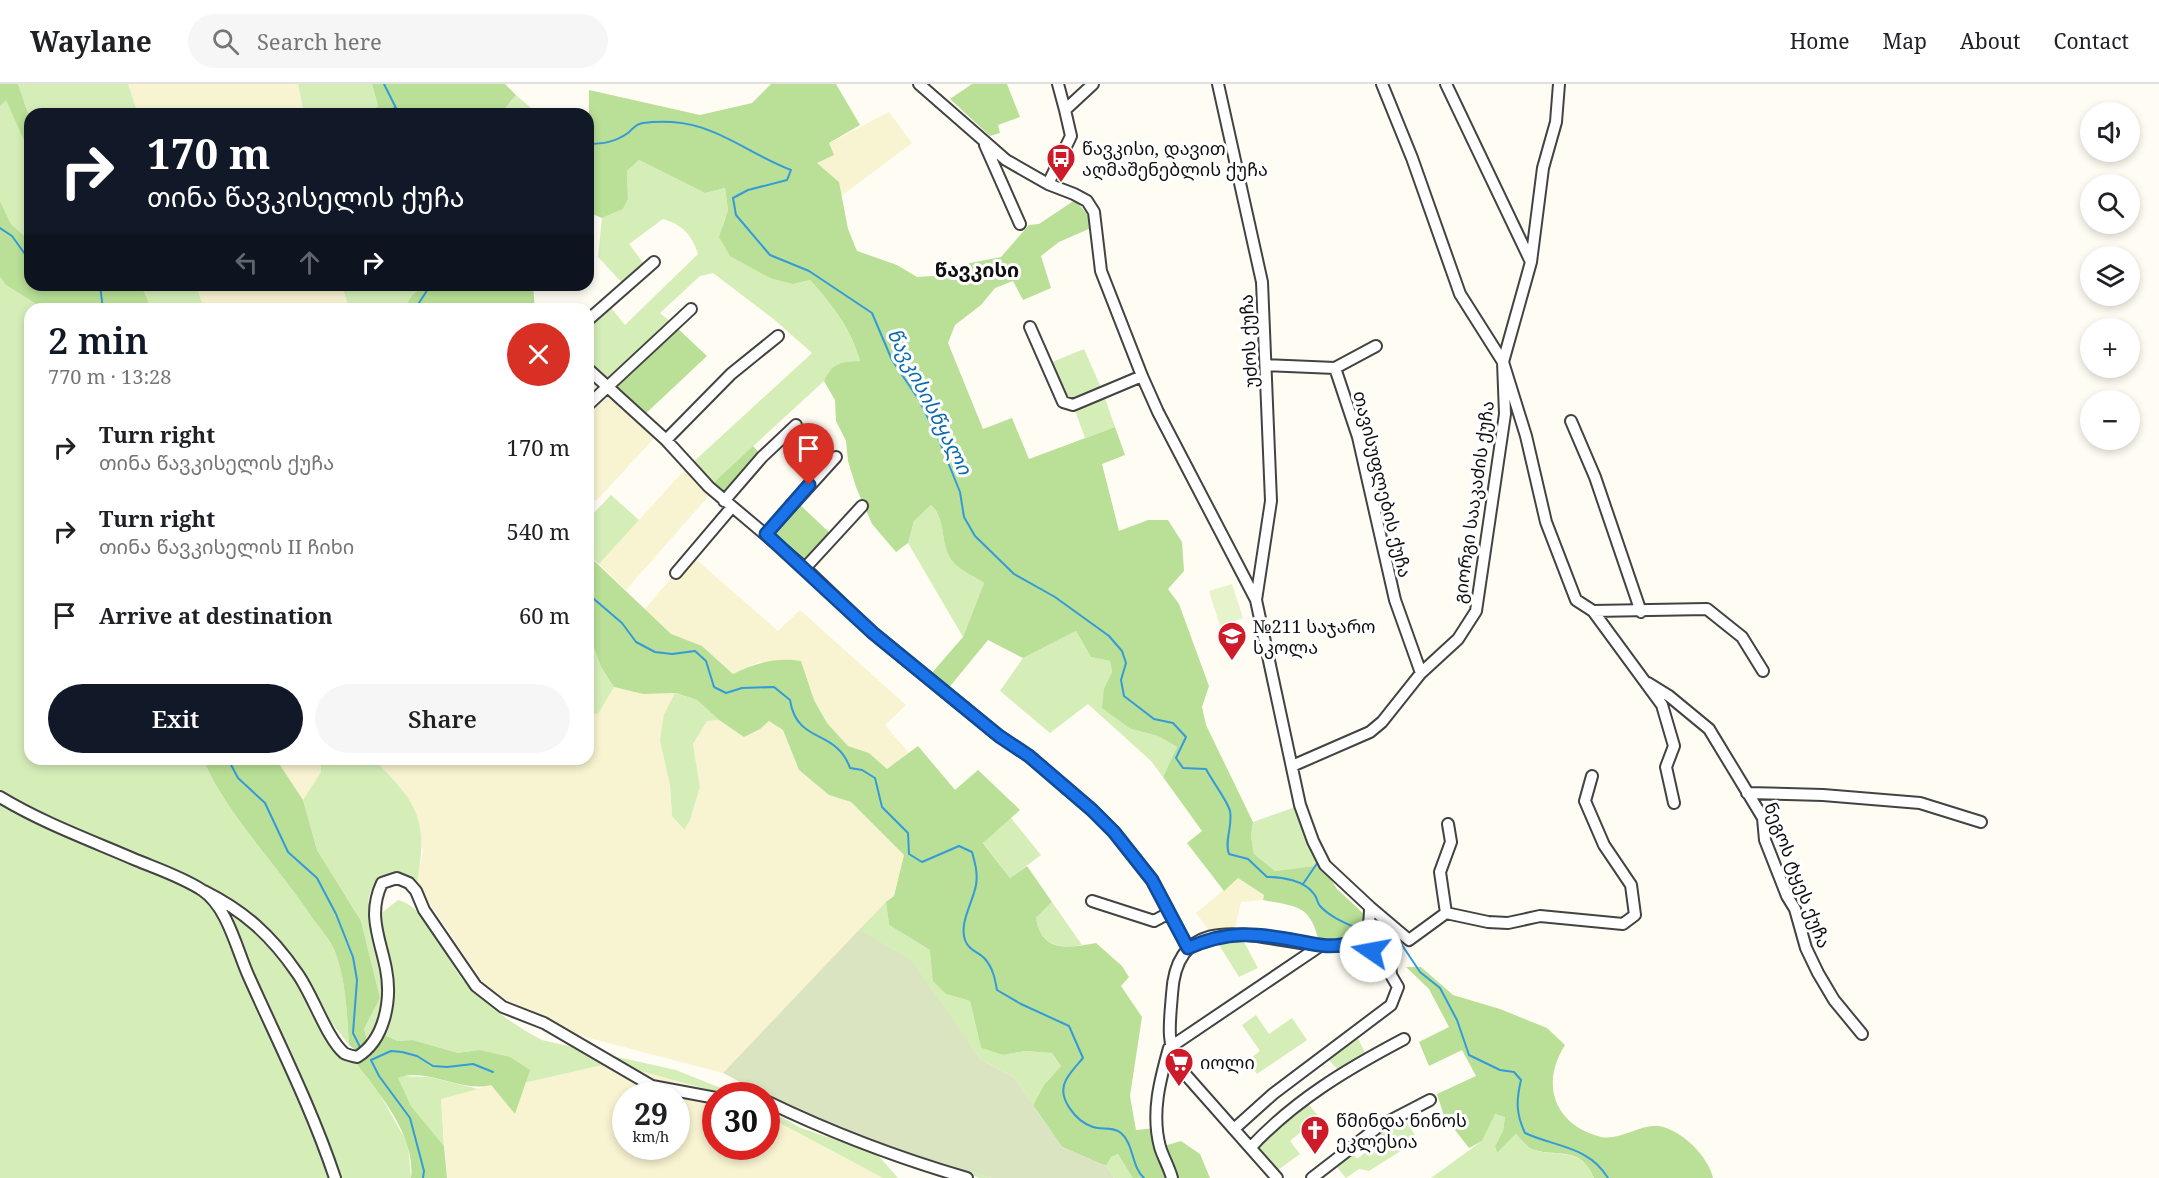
<!DOCTYPE html>
<meta charset="utf-8">
<style>
body{margin:0;font-family:"Noto Serif","Noto Sans Georgian",serif;background:#f6f6f6;color:#202124;height:100vh;display:flex;flex-direction:column;font-size:22px;white-space:nowrap}
*{box-sizing:border-box;margin:0}
p{font-size:20px;color:#757577}
.icon{flex:none;width:33px;height:33px;fill:none;stroke:currentColor;stroke-width:2;stroke-linecap:round;stroke-linejoin:round}
.map{position:relative;flex:1;overflow:hidden}
.side{position:absolute;left:24px;top:219px;width:570px;height:462px;display:flex;flex-direction:column;background:#fff;border-radius:18px;box-shadow:0 3px 9px #0003}
.side>*{flex:none}
.hud{position:absolute;left:24px;top:24px;width:570px;height:183px;border-radius:18px;box-shadow:0 3px 9px #0003;background:#111827;color:#fff;overflow:hidden}
.controls{position:absolute;left:2080px;top:18px;display:grid;gap:12px}
.controls a{display:grid;place-items:center;width:60px;height:60px;border-radius:50%;background:#fff;box-shadow:0 3px 9px #0003;font-size:30px}
.speed{position:absolute;left:612px;top:998px;display:flex;gap:12px;font-size:30px;font-weight:700;text-align:center}
.speed>*{display:grid;place-content:center;width:78px;height:78px;border-radius:50%;background:#fff;box-shadow:0 3px 9px #0003;line-height:1}
.speed small{font-size:15px;font-weight:400}
.speed .limit{border:9px solid #d22;background:#fff;color:#111}
.pin{position:absolute;display:grid;place-items:center;width:51px;height:51px;color:#fff;margin:-62px -26px;border-radius:50% 50% 50% 0;rotate:-45deg;box-shadow:0 0 6px #0007}
.pin .icon{rotate:45deg}
.me{position:absolute;width:66px;margin:-33px;rotate:282deg;stroke-linejoin:round;filter:drop-shadow(0 0 4px #0008)}
.turn{display:flex;align-items:center;gap:21px;height:126px;padding:0 24px;font-size:27px}
.turn .icon{width:78px;height:78px;stroke-width:2.5}
.turn b{display:block;font-size:42px;line-height:51px}
.lanes{display:flex;align-items:center;height:57px;padding:0 24px;background:#0003;justify-content:center;gap:30px;direction:ltr}
.lanes .off{opacity:.35}
.round{display:grid;place-items:center;flex:none;width:63px;height:63px;border-radius:32px;background:#f6f6f6}
.headline{display:flex;align-items:center;justify-content:space-between;height:102px;padding:0 24px}
h1{font-size:36px;font-weight:600;line-height:45px;color:#111827}
.cta{display:flex;gap:12px;margin-top:auto;padding:12px 24px}
.cta a{flex:1;height:69px;border-radius:36px;background:#111827;color:#fff;font-size:24px;font-weight:600;line-height:69px;text-align:center}
.cta a+a{background:#f6f6f6;color:#202124}
ul{padding:0;list-style:none}
li{display:flex;align-items:center;gap:18px;height:84px;padding:0 24px}
li div{flex:1}
li b{display:block;font-size:22px}
li em{font-style:normal}
header{display:flex;align-items:center;gap:36px;box-sizing:border-box;height:84px;padding:0 30px;background:#fff;border-bottom:2px solid #e0e0e0}
header strong{font-size:28px}
nav{display:flex;gap:33px;margin-inline-start:auto;font-size:21px}
.search{width:420px;height:54px;background:#f6f6f6;display:flex;align-items:center;gap:15px;box-sizing:border-box;padding:0 21px;border-radius:33px;color:#757577;font-size:22px}
.map>svg:first-child{display:block}
.farmland{fill:#f8f3d0;fill-rule:evenodd}
.green{fill:#d5eeb8}
.forest{fill:#b9e096}
.cemetery{fill:#dae4c0}
.pitch{fill:#e7f4cb}
.lines{fill:none;stroke-linecap:round;stroke-linejoin:round}
.stream{stroke:#349bd8;stroke-width:2}
.minor-casing{stroke:#434343;stroke-width:14}
.minor{stroke:#fff;stroke-width:10}
.route-casing{stroke:#114b97;stroke-width:15}
.route{stroke:#1a73e8;stroke-width:10}
.labels{text-anchor:middle;dominant-baseline:central;stroke-width:6;stroke-linejoin:round;paint-order:stroke}
.poi-label{font-size:18px;fill:#101010;stroke:#fff;text-anchor:start}
.street-label{font-size:18px;fill:#101010;stroke:#fff}
.neighbourhood-label{font-size:20px;font-weight:bold;fill:#101010;stroke:#fff}
.water-label{font-size:20px;font-style:italic;fill:#0d6cad;stroke:#fff}
</style>
<header>
<strong>Waylane</strong>
<div class="search"><svg class="icon" aria-label="search" viewBox="0 0 24 24"><circle cx="10" cy="10" r="6"/><path d="M15 15l6 6"/></svg>Search here</div>
<nav><a>Home</a><a>Map</a><a>About</a><a>Contact</a></nav>
</header>
<div class="map">
<svg width="2159" height="1094" viewBox="0 0 2159 1094">
<rect width="100%" height="100%" fill="#fffcf3"/>
<path class="farmland" d="M128,0H298L304,30H138Z
M889,28L912,59L840,113L839,98L817,79L833,71L828,60Z
M196,201H342L349,225H204Z
M607,302L658,350L596,417L588,409V321Z
M688,382L713,407L626,506L599,480Z
M691,471L778,547L800,526L906,621L885,641L909,669L887,685L869,669L848,662L827,639L814,616L801,577L759,578L733,590L702,562L671,551L653,534L644,526Z
M614,603L643,610L675,609L664,630L672,732L683,746L690,736L700,703L693,660L707,637L719,636L744,653L760,645L769,637L783,646L799,686L829,711L851,718L904,771L894,812L723,989L570,949L487,905L417,800L423,766L373,675H588V629L598,630Z
M276,675H321V688L303,716Z
M1238,794L1264,811L1263,816L1241,818L1234,848L1213,852L1196,829Z
M611,979L728,1011H716V1062H766L767,1032L883,1094H447L441,1015L491,1001L515,1030L524,999ZM626,1011H676V1062H626Z"/>
<path class="green" d="M18,0H128L138,30H30V35Z
M298,0H372L378,22L370,30H304Z
M516,11L538,30H500Z
M6,15L30,70V157L11,140L0,117V22Z
M639,76L705,109L725,104L728,126L722,143L793,200L810,196C833,221 851,245 860,277L829,287L824,297L710,402L690,381L812,269L776,237L713,189L700,192L660,229L674,241L607,302L588,285V236L607,219L625,241L698,170C692,151 683,141 663,135L629,160L647,184L626,203L598,173L602,134L623,125L628,115L627,87Z
M0,193L6,201L44,225H30V675H203C226,730 280,784 313,835C320,844 329,855 334,865C346,895 347,930 349,961L317,920L328,950L352,974L379,1009L408,1060L411,1094H0Z
M141,201H196L204,225H147L149,219Z
M342,201H437C421,204 410,207 406,225H349Z
M1084,265L1103,308L1115,343L1085,354L1073,321L1063,318L1045,281Z
M611,411L639,436L599,480L588,471V435Z
M931,421C948,436 938,465 956,481C963,488 976,493 984,499L963,553L908,459L914,437Z
M588,547L601,583L614,603L598,630L588,629Z
M1076,547L1091,573L1110,577L1112,588L1104,604L1131,645L1158,652L1177,663L1163,693L1151,677L1088,620L1050,649L1000,607L1023,574Z
M675,609L697,616L719,636L707,637L693,660L700,703L690,736L684,746L672,732L670,701L660,656L664,630Z
M321,675H373C419,720 428,736 417,800L397,787L380,792C377,799 370,807 369,813C368,819 370,827 370,832C373,882 399,910 368,959L364,945L380,914L361,837L317,766L303,716L321,688Z
M1298,722L1322,781L1275,787L1254,770L1251,752L1253,738Z
M1011,734L1041,771L1010,794L983,758Z
M398,816C429,823 446,878 467,901C485,920 519,945 542,956L676,986L738,1011H728L611,979L524,999L479,966L458,969L413,956L398,957L384,951L392,919L390,886L379,831Z
M886,818L889,841L930,866L946,910L970,917L981,964L1003,971L1025,967L1052,969L1061,982L1044,1001L1033,1021L1014,993L981,976L951,934L859,846Z
M1052,818L1082,861C1057,865 1040,860 1036,834Z
M1228,858H1244L1258,884L1239,893L1219,861Z
M1256,931L1269,950L1292,934L1307,956L1257,990L1247,977L1260,967L1242,941Z
M1357,952L1366,971L1339,987L1326,973Z
M402,992L429,993L478,1005L441,1015L444,1062L411,1022L397,994Z
M1306,1017L1319,1033L1290,1057L1300,1070L1278,1086L1256,1061Z
M766,1025L801,1044L877,1070L898,1094H883L767,1032Z
M1494,1030L1505,1032L1503,1047L1495,1062L1497,1069L1516,1050C1521,1055 1527,1064 1534,1066C1560,1074 1581,1062 1594,1094H1431L1482,1057Z
M1404,1033L1418,1056L1369,1087L1359,1085L1346,1094L1336,1082L1352,1069L1357,1075L1366,1068L1362,1063Z
M872,1056L992,1094H980L873,1061Z
M1118,1070L1133,1090V1094H1114L1106,1082L1111,1073Z"/>
<path class="forest" d="M0,0H18L30,35V70L6,16L0,22Z
M372,0H505L516,11L500,30H370L378,22Z
M771,0H836L860,41L829,59L834,71L817,79L839,98L848,145L857,167L897,181L917,193L947,191L970,179L1001,173L1029,141L1039,140L1075,116L1087,130L1091,144L1059,158L1041,172L1051,204L1023,216L1013,197L995,204L981,221L955,241L948,259L983,345L1012,334L1029,375L1115,343L1125,371L1102,380L1119,447L1148,436H1168L1182,458L1184,487L1168,505L1179,520L1209,602L1202,623L1206,641L1253,738L1251,752L1254,770L1275,787L1322,781L1337,805L1366,832L1367,842L1350,858H1319C1310,820 1297,823 1263,816L1264,811L1238,794L1224,807L1187,759L1202,747L1163,693L1177,663L1158,652L1131,645L1102,624L1104,604L1112,588L1110,577L1091,573L1076,547L1023,574L988,556L947,606L930,591L963,553L984,499C976,493 963,488 956,481C938,465 948,436 931,421L914,437L908,459L896,468L872,440L856,403L848,377L846,357L836,337L835,316L824,297C832,279 841,278 860,277C851,245 833,221 810,196L793,200L770,194L730,172L719,153L728,126L725,104L705,109L639,76L627,87L628,115L623,125L602,134L588,128L589,6L700,31L752,19Z
M972,0H1007L1020,33L998,41L1000,49L990,52L950,15Z
M0,117L11,140L30,157V201H141L149,219L147,225H44L6,201L0,193Z
M438,201H533L535,225H406C410,207 421,204 438,201Z
M674,241L707,272L641,334L607,302Z
M753,362L762,372L725,414L710,402Z
M797,418L833,452L806,481L770,449Z
M588,471L671,550L702,562L733,590C756,579 775,573 801,577L814,616L827,639L848,662L869,669L887,685L918,662L955,706L978,686L1020,726L983,759L1010,794L1027,782L1052,818L1036,834C1042,869 1068,864 1096,859L1122,882L1129,893L1121,902L1142,933L1130,1012L1136,1046L1155,1044L1170,1094H1133L1118,1070L1111,1073L1106,1082L1062,1063L1033,1021L1044,1001L1061,982L1052,969L1025,967L1003,971L981,964L970,917L946,910L933,897L930,866L889,841L886,818L894,812L904,771L851,718L829,711L799,686L783,646L769,637L760,645L744,653L719,636L697,616L676,609L643,610L614,603L601,583L588,547Z
M203,675H276L303,716L317,766L361,837L380,914L364,945L368,959L358,968L349,961C347,930 346,895 334,865C329,855 320,844 313,835C280,784 226,730 203,675Z
M1406,883H1421L1453,911L1500,925L1547,944L1565,961C1540,1000 1554,1041 1601,1053C1619,1057 1641,1040 1659,1042C1682,1046 1708,1072 1713,1094H1594C1581,1062 1560,1073 1534,1066C1527,1064 1521,1055 1516,1050L1497,1069L1495,1062L1503,1047L1505,1033L1495,1030L1482,1057L1469,1064L1444,1032L1437,1010L1476,992L1462,966L1429,982L1419,958L1449,943L1429,905Z
M384,951L398,957L413,956L458,969L479,966L510,973L530,986L515,1030L491,1001C462,1009 424,982 398,994L411,1022L444,1062L447,1094H411C416,1050 377,1007 352,974C370,976 375,965 384,951Z
M1181,1057L1200,1070L1210,1094H1172L1160,1063Z"/>
<path class="cemetery" d="M859,846L911,876L981,976L1014,993L1062,1063L1106,1082L1114,1094H992L863,1055L767,1012L723,989Z"/>
<path class="pitch" d="M1232,500L1243,534L1220,542L1209,507Z"/>
<g class="lines">
<path class="stream" d="M384,0L399,30
M383,30L395,24
M588,60C603,60 615,58 628,49C633,45 635,40 643,39C710,31 735,64 791,86L787,96L748,106L733,114L736,131L770,171L809,187L872,229L892,276L919,316L939,356L960,408L964,433L975,452L1014,490L1055,513L1109,552L1122,567L1126,579L1121,596L1124,612L1154,635L1173,639L1186,653L1176,674L1183,684L1206,685C1212,697 1227,716 1230,727C1233,742 1224,757 1229,770L1248,775L1267,793C1282,793 1304,796 1314,810C1317,813 1317,819 1320,822C1331,834 1348,840 1361,846
M0,144L12,152L30,177
M100,201L103,225
M415,225L428,205L444,202L470,204L473,201
M588,510L622,539L636,558L655,568L672,570L695,567L706,577L714,603L726,609L742,604L774,603L790,616C797,661 836,644 850,684L862,686L875,694L882,723L908,749L909,770L922,778L959,762L972,768C975,779 978,789 976,801C973,818 959,839 965,856C969,867 979,868 985,875C993,884 995,895 997,906L1021,920L1069,942L1083,974C1077,981 1070,988 1066,996C1056,1014 1077,1038 1093,1043C1102,1046 1113,1042 1121,1049C1134,1060 1131,1082 1144,1094
M228,675L238,694L265,719L288,768L317,794L336,830L353,873L357,896L353,949L360,963
M1303,800L1318,778
M1373,852L1400,858L1420,888L1440,904L1457,936L1469,971L1500,986L1514,988L1521,996C1516,1017 1516,1030 1525,1049C1555,1063 1589,1062 1608,1094
M423,1094L424,1087L410,1034L379,992L371,976L391,967L402,968L417,972L433,982L447,983L473,980L493,988"/>
<g class="minor-casing">
<path id="minor" d="M919,0L1006,76L1048,100L1074,110L1087,117L1094,128L1101,187L1142,292L1158,328L1256,516L1300,721L1313,757L1325,781L1370,823C1370,831 1370,839 1367,846C1335,901 1179,787 1172,910C1170,938 1166,956 1178,982L1277,1094
M1058,0L1065,26
M1218,0L1262,198L1271,417L1256,516
M1382,0L1412,74L1460,210L1503,278L1526,352L1546,438L1576,516L1593,527L1707,525L1742,553L1763,587
M1446,0L1531,178
M985,61L1020,140
M1048,100L1071,52L1065,26L1093,0
M588,236L654,178
M1030,243L1063,318L1073,321L1142,292
M1266,281L1335,284L1358,353L1395,516L1421,589
M1335,284L1376,262
M588,285L666,356L709,403L805,484L873,549L999,652L1029,672L1092,726L1114,748L1152,796L1188,864
M588,321L691,225
M1571,337L1595,393L1641,528
M666,356L731,290L778,252
M724,417L762,373L796,341
M766,450L836,373
M805,484L862,422
M676,489L732,423
M1593,527L1662,621L1674,662L1666,683L1674,719
M1648,599L1669,612L1709,645L1763,734L1765,756L1787,812L1795,825L1806,864L1818,889L1834,916L1862,950
M1292,682L1370,648L1382,638L1421,589L1458,555L1476,527L1505,330L1503,278L1531,178L1543,84L1556,38L1559,0
M1747,709L1823,711L1920,719L1981,738
M0,713C43,739 90,756 136,776C158,785 182,793 202,806C228,823 237,867 249,893C279,960 312,1025 335,1094
M204,807C244,827 271,851 297,889C312,909 327,955 344,969C347,971 353,972 357,973C385,956 392,916 386,885C380,854 367,831 382,799L397,794L409,799L416,807L424,826L476,902L503,923L544,939L652,1002L716,1014
M1092,817L1154,837L1169,829
M1370,823L1409,856L1446,829L1488,838L1508,839L1540,832L1623,840L1635,831L1631,801L1604,761L1585,717L1592,692
M1446,829L1440,788L1451,758L1448,740
M1169,964L1320,862
M1169,964C1160,996 1151,1029 1160,1063C1163,1073 1169,1083 1172,1094
M747,1011H754
M766,1017C832,1049 898,1074 967,1094
M1234,1045L1273,1010L1391,921L1398,903L1391,891L1390,876L1352,858
M1251,1063C1295,1016 1347,985 1404,955
M1312,1094L1378,1043L1430,1016"/>
</g>
<use href="#minor" class="minor"/>
</g>
<g class="lines">
<g class="route-casing">
<path id="route" d="M809,401L766,450L873,549L999,652L1029,672L1092,726L1114,748L1152,796L1188,864C1228,846 1256,849 1298,857C1317,861 1333,865 1352,858L1371,867"/>
</g>
<use href="#route" class="route"/>
</g>
<defs>
<g id="bus-pin" transform="scale(1.5)"><path d="M0 17L-7.5 6A9.5 9.5 0 1 1 7.5 6Z" fill="#cd1b29" stroke="#fff"/><path d="M-5-6H5V4H4V6H2V4H-2V6H-4V4H-5ZM-3.5-4V0h7V-4ZM-3.5 1.2v1.5H-2V1.2ZM2 1.2v1.5H3.5V1.2Z" fill="#fff"/></g>
<g id="school-pin" transform="scale(1.5)"><path d="M0 17L-7.5 6A9.5 9.5 0 1 1 7.5 6Z" fill="#cd1b29" stroke="#fff"/><path d="M0-5L7-2L0 1L-7-2ZM-4 1L0 2.5L4 1V4Q0 6-4 4Z" fill="#fff"/></g>
<g id="supermarket-pin" transform="scale(1.5)"><path d="M0 17L-7.5 6A9.5 9.5 0 1 1 7.5 6Z" fill="#cd1b29" stroke="#fff"/><path d="M-6-5.5h2.5l.6 2H6L4.5 2H-2.5L-4.4-4H-6ZM-1.5 3.2a1.3 1.3 0 1 0 .1 0ZM3 3.2a1.3 1.3 0 1 0 .1 0Z" fill="#fff"/></g>
<g id="church-pin" transform="scale(1.5)"><path d="M0 17L-7.5 6A9.5 9.5 0 1 1 7.5 6Z" fill="#cd1b29" stroke="#fff"/><path d="M-1.2-6h2.4v3.5h3.3v2.4h-3.3V6h-2.4V-.1h-3.3v-2.4h3.3Z" fill="#fff"/></g>
</defs>
<g fill-rule="evenodd">
<use href="#bus-pin" x="1061" y="74"/>
<use href="#school-pin" x="1232" y="552"/>
<use href="#supermarket-pin" x="1179" y="978"/>
<use href="#church-pin" x="1315" y="1046"/>
</g>
<g class="labels">
<g class="poi-label">
<text x="1082" y="64">წავკისი, დავით<tspan x="1082" dy="21">აღმაშენებლის ქუჩა</tspan></text>
<text x="1253" y="542">№211 საჯარო<tspan x="1253" dy="21">სკოლა</tspan></text>
<text x="1200" y="978">იოლი</text>
<text x="1336" y="1036">წმინდა ნინოს<tspan x="1336" dy="21">ეკლესია</tspan></text>
</g>
<g class="street-label">
<text transform="translate(1248 257) rotate(-93)">უძოს ქუჩა</text>
<text transform="translate(1383 400) rotate(76)">თავისუფლების ქუჩა</text>
<text transform="translate(1473 418) rotate(-82)">გიორგი სააკაძის ქუჩა</text>
<text transform="translate(1798 791) rotate(69)">ნეგოს ტყეს ქუჩა</text>
</g>
<g class="neighbourhood-label">
<text x="977" y="185">წავკისი</text>
</g>
<g class="water-label">
<text transform="translate(930 317) rotate(63)">წავკისისწყალი</text>
</g>
</g>
</svg>
<div class="controls">
<a><svg class="icon" aria-label="sound" viewBox="0 0 24 24"><path d="M4 9h4l5-4v14l-5-4H4zM17 9q2 3 0 6"/></svg></a>
<a><svg class="icon" aria-label="search" viewBox="0 0 24 24"><circle cx="10" cy="10" r="6"/><path d="M15 15l6 6"/></svg></a>
<a><svg class="icon" aria-label="layers" viewBox="0 0 24 24"><path d="M12 4l9 5-9 5-9-5zM3 14l9 5 9-5"/></svg></a>
<a>+</a>
<a>−</a>
</div>
<div class="speed"><div>29<small>km/h</small></div><div class="limit">30</div></div>
<div class="pin" style="left:809px;top:401px;background:#d93025"><svg class="icon" aria-label="arrive" viewBox="0 0 24 24"><path d="M6 21V4h12l-3 4 3 4H6"/></svg></div>
<svg class="me" style="left:1371px;top:867px" viewBox="-20 -20 40 40"><circle r="19" fill="#fff"/><path d="M0-13L10 11 0 6-10 11z" fill="#1a73e8"/></svg>
<div class="hud">
<div class="turn"><svg class="icon" aria-label="right" viewBox="0 0 24 24"><path d="M7 20v-9h11M14 6l5 5-5 5"/></svg><div><b>170 m</b>თინა წავკისელის ქუჩა</div></div>
<div class="lanes"><svg class="icon off" aria-label="left" viewBox="0 0 24 24"><path d="M17 20v-9H6M10 6l-5 5 5 5"/></svg><svg class="icon off" aria-label="ahead" viewBox="0 0 24 24"><path d="M12 20V5M6 11l6-6 6 6"/></svg><svg class="icon" aria-label="right" viewBox="0 0 24 24"><path d="M7 20v-9h11M14 6l5 5-5 5"/></svg></div>
</div>
<section class="side">
<div class="headline"><div><h1>2 min</h1><p>770 m · 13:28</p></div><a class="round" style="background:#d93025;color:#fff"><svg class="icon" aria-label="close" viewBox="0 0 24 24"><path d="M6 6l12 12M18 6L6 18"/></svg></a></div>
<ul>
<li><svg class="icon" aria-label="right" viewBox="0 0 24 24"><path d="M7 20v-9h11M14 6l5 5-5 5"/></svg><div><b>Turn right</b><p>თინა წავკისელის ქუჩა</p></div><em>170 m</em></li>
<li><svg class="icon" aria-label="right" viewBox="0 0 24 24"><path d="M7 20v-9h11M14 6l5 5-5 5"/></svg><div><b>Turn right</b><p>თინა წავკისელის II ჩიხი</p></div><em>540 m</em></li>
<li><svg class="icon" aria-label="arrive" viewBox="0 0 24 24"><path d="M6 21V4h12l-3 4 3 4H6"/></svg><div><b>Arrive at destination</b></div><em>60 m</em></li>
</ul>
<div class="cta"><a>Exit</a><a>Share</a></div>
</section>
</div>
